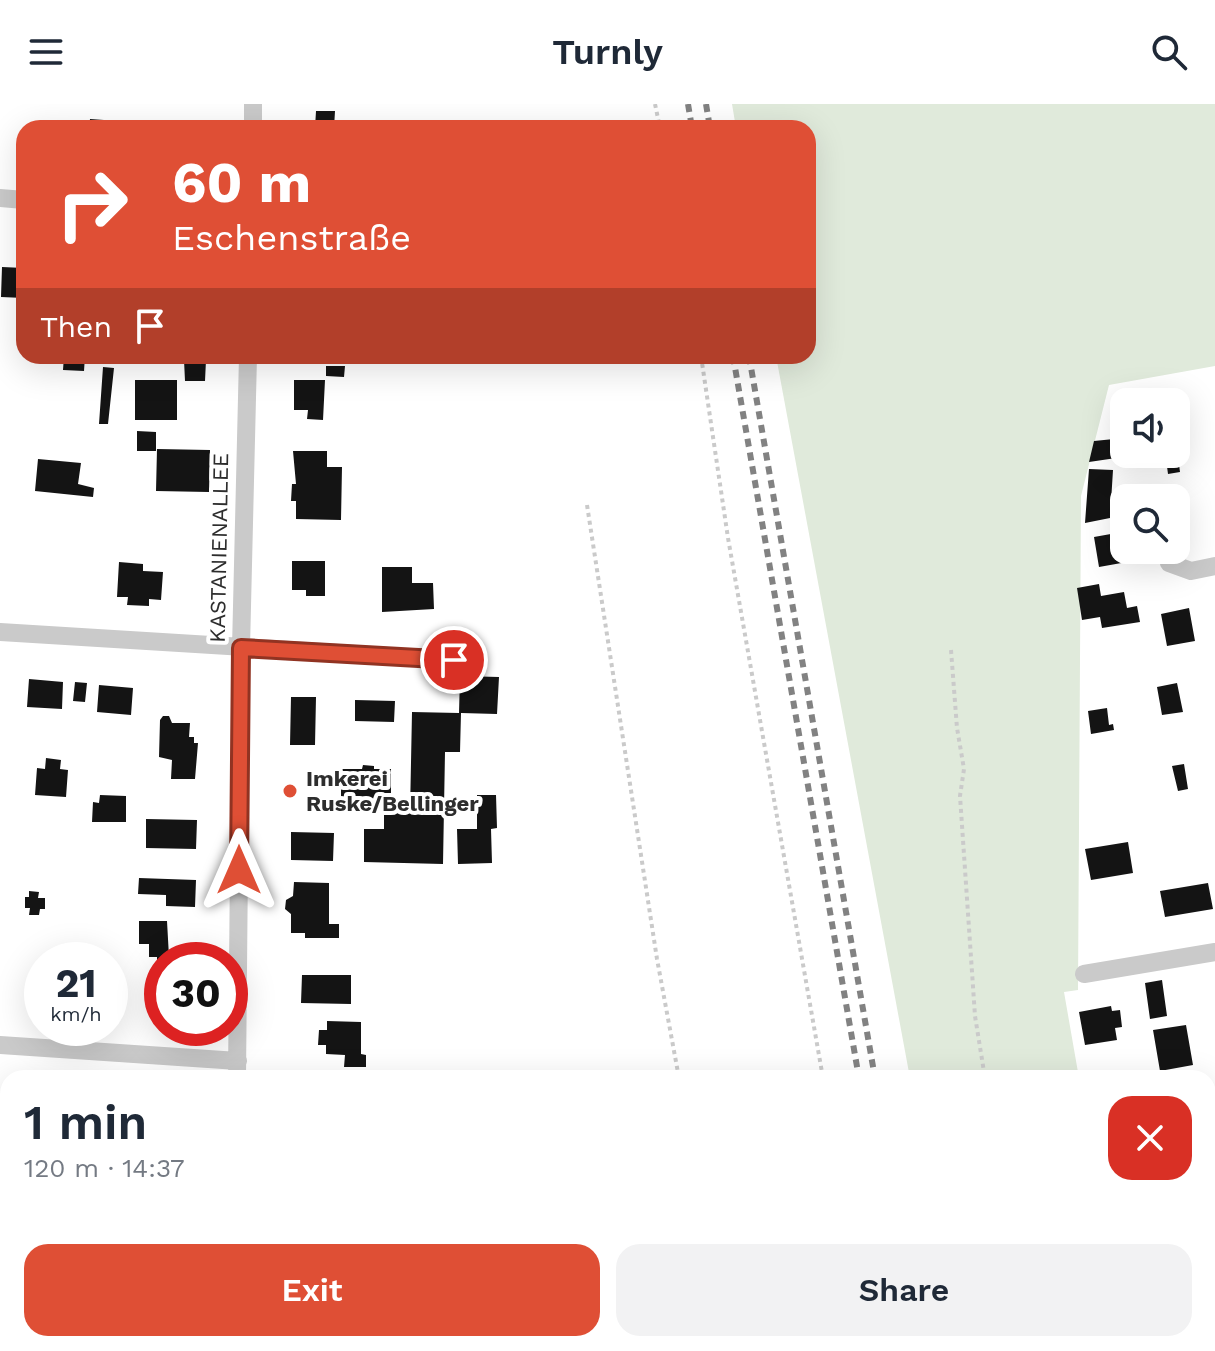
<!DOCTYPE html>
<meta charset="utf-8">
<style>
body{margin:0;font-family:"Work Sans",sans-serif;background:#f2f2f3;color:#1f2937;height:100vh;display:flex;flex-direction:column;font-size:30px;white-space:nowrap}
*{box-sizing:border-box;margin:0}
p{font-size:26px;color:#747a83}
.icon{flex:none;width:44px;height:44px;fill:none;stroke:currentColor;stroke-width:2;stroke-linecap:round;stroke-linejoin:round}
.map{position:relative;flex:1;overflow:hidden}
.panel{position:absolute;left:0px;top:966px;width:1216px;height:282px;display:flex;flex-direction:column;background:#fff;border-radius:24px 24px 0 0;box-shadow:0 8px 32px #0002}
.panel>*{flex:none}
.hud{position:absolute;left:16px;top:16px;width:800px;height:244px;border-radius:24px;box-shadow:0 8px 32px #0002;background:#df4f35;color:#fff;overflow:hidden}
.fabs{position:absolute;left:1110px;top:284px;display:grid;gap:16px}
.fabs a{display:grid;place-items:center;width:80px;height:80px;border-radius:16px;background:#fff;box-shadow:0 8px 32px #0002;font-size:40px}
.speed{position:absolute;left:24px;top:838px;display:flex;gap:16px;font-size:40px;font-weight:700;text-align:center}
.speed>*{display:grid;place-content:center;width:104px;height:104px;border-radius:50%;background:#fff;box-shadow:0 8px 32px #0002;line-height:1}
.speed small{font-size:20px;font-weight:400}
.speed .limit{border:12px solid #d22;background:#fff;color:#111}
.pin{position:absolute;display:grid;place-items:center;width:68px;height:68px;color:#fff;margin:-34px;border:4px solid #fff;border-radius:50%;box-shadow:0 2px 8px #0007}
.me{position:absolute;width:88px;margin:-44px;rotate:0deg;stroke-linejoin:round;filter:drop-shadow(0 0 6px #0008)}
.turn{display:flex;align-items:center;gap:28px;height:168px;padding:0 24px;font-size:36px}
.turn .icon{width:104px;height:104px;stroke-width:2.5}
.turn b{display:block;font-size:56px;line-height:68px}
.then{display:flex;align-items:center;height:76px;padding:0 24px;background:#0003;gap:16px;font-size:30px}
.round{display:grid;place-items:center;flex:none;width:84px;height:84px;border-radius:24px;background:#f2f2f3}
.summary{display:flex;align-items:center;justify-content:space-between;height:136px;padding:0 24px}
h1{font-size:48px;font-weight:600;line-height:60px}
.button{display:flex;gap:16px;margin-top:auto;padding:16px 24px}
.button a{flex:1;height:92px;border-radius:24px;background:#df4f35;color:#fff;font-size:32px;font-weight:600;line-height:92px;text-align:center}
.button a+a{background:#f2f2f3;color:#1f2937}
header{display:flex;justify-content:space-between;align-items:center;height:104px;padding:0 24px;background:#fff;font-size:36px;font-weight:600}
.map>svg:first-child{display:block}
.green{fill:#e0eadb}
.building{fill:#141414}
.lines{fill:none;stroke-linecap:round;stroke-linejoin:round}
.path{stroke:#cacaca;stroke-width:4;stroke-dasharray:4 4;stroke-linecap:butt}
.lane{stroke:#cacaca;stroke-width:9}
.street{stroke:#cacaca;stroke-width:18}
.rail{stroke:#828282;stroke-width:6;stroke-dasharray:8 6;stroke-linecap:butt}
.route-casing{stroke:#913322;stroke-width:20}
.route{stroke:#df4f35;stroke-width:14}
.poi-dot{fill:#df4f35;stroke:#fff;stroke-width:3}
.labels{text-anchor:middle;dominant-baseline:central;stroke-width:8;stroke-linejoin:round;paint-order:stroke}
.street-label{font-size:22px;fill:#2d2d2d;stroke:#fff}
.poi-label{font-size:22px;font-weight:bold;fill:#2d2d2d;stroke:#fff;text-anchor:start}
</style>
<header><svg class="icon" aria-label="menu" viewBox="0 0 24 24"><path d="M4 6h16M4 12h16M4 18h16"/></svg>Turnly<svg class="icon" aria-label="search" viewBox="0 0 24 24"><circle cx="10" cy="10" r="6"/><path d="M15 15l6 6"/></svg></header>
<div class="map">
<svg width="1215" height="1247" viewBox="0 0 1215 1247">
<rect width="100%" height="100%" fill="#fff"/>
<path class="green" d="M732,0H1215V262L1109,281L1081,392L1078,886L1064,888L1079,974H910L776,252H808V24H736Z"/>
<path class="building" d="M316,7H335L334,24H315Z
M90,15L132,18V24H89Z
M2,163L24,164V194L1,193Z
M64,252H85L84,267L63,266Z
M184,256H206L205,277H185Z
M326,262H345L344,273L326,272Z
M103,263L114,264L108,320H99Z
M135,276H177V316H135Z
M294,276H325L323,316L307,315L308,306H294Z
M137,327L156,328V347H137Z
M1114,335L1115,340H1121L1123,353L1089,358L1094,337Z
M157,345L210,346L209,388L156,387Z
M293,347H327V363H342L341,416L296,415V397H291L292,380H296Z
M1178,353L1180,368L1168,370L1166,355Z
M38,355L81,359L78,380L94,384L93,393L35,387Z
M1089,365L1113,366L1110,414L1085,419Z
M1122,428L1127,458L1099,463L1094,433Z
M292,457H325V492H306V486H292Z
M119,458L143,460V467L163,468L161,496L149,495V502L127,501L128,493H117Z
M382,463H412V479H433L434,505L382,508Z
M1099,480L1101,492L1124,488L1127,504L1137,502L1140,518L1102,524L1100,513L1082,516L1077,484Z
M1189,504L1195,537L1167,542L1161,510Z
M460,572L499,573L497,610L461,609L460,648H445L443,760L364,758V725H384V696H358V705H341V665H362L363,661L374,662V665H391V708L410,709L412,608L459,609Z
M29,575L63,578L62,605L27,603Z
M75,578L87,579L85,598L73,597Z
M1177,579L1183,608L1162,611L1157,583Z
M99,581L133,584L131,611L97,608Z
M291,593H316L315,641H290Z
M355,596L395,597L394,618L355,617Z
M1107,604L1109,621L1113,620L1114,626L1091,630L1088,607Z
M163,612H169L172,619H190L189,633H194V639H198L195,675H171L172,656L159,653L160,616Z
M46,654L61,656L60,665L68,666L66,693L35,691L37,664L45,665Z
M1184,660L1188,685L1178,687L1172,662Z
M100,691L126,692V718H92L93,698L99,699Z
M477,691H496L497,724L491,725L492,759L458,760L457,725H477Z
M146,715L197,716L196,745L146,744Z
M291,728L334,729L333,757L291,756Z
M1128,738L1133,769L1091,776L1085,745Z
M139,774L196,776L195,803L166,802V791L138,790Z
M294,778L329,779V820H339V834H305V829H291V810L285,805L286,796L293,792Z
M1208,779L1213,805L1165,813L1160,787Z
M29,787L39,788L38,794H45V805H40L39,811H29L30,804H25V793H29Z
M139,817H167L169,853H195V856H162V890L157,889V853H149V840H139Z
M68,847L93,848V856H68Z
M110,864L121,865L118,902H110Z
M302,871H351V900L301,899Z
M1162,876L1167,912L1150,915L1145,879Z
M1111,902L1112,907L1120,906L1122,923L1115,924L1117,936L1085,941L1079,908Z
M327,917L361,918V950L366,951V963H344L345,951L326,950V941H318L319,926H327Z
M1186,921L1193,961L1160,967L1153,926Z
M0,1004L8,1005V1037L0,1036Z
M0,1153L8,1154V1196H0Z
M83,1240H109V1247H83Z
M275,1240H328V1247H275Z"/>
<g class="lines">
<path class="path" d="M655,0L660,24
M701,252L728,434L823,974
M587,401L657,855L679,974
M951,546L957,624L964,665L960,692L975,912L985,974
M1001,1240L1002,1247"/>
<path class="lane" d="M774,1240L776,1247
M1070,1247L1071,1240"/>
<path class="street" d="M253,24V0
M0,94L24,96
M1169,459L1191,467L1215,462
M0,528L454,556
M1084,870L1215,848
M0,941L238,957
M237,974L241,544L248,252
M230,1247V1240"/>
<path class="rail" d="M688,0L692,24
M706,0L710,24
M733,252L859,974
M749,252L875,974
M905,1240L907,1247
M921,1240L922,1247"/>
</g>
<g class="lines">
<g class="route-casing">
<path id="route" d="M239,766L241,544L454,556"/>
</g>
<use href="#route" class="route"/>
</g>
<circle class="poi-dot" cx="290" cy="687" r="8"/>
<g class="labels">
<g class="street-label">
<text transform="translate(219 444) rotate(-89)">KASTANIENALLEE</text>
</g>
<g class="poi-label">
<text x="306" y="674">Imkerei<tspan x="306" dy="25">Ruske/Bellinger</tspan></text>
</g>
</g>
</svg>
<div class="fabs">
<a><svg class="icon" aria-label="sound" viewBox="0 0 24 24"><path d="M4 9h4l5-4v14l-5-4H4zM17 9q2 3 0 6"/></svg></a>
<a><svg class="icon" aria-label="search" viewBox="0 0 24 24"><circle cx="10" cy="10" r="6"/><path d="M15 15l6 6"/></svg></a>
</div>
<div class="speed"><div>21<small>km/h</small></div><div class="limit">30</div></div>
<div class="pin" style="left:454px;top:556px;background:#d93025"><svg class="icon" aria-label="arrive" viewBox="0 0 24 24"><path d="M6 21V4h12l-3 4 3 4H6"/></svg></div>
<svg class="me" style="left:239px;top:766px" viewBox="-20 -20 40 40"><path d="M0-17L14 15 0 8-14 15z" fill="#df4f35" stroke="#fff" stroke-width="4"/></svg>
<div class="hud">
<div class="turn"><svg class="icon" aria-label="right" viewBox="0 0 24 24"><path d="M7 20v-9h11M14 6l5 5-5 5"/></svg><div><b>60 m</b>Eschenstraße</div></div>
<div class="then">Then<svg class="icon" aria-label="arrive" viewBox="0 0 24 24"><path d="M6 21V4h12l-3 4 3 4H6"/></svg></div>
</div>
<section class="panel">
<div class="summary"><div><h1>1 min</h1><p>120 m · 14:37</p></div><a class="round" style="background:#d93025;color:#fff"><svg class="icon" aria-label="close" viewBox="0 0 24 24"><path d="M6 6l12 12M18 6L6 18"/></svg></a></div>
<div class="button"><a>Exit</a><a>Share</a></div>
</section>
</div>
